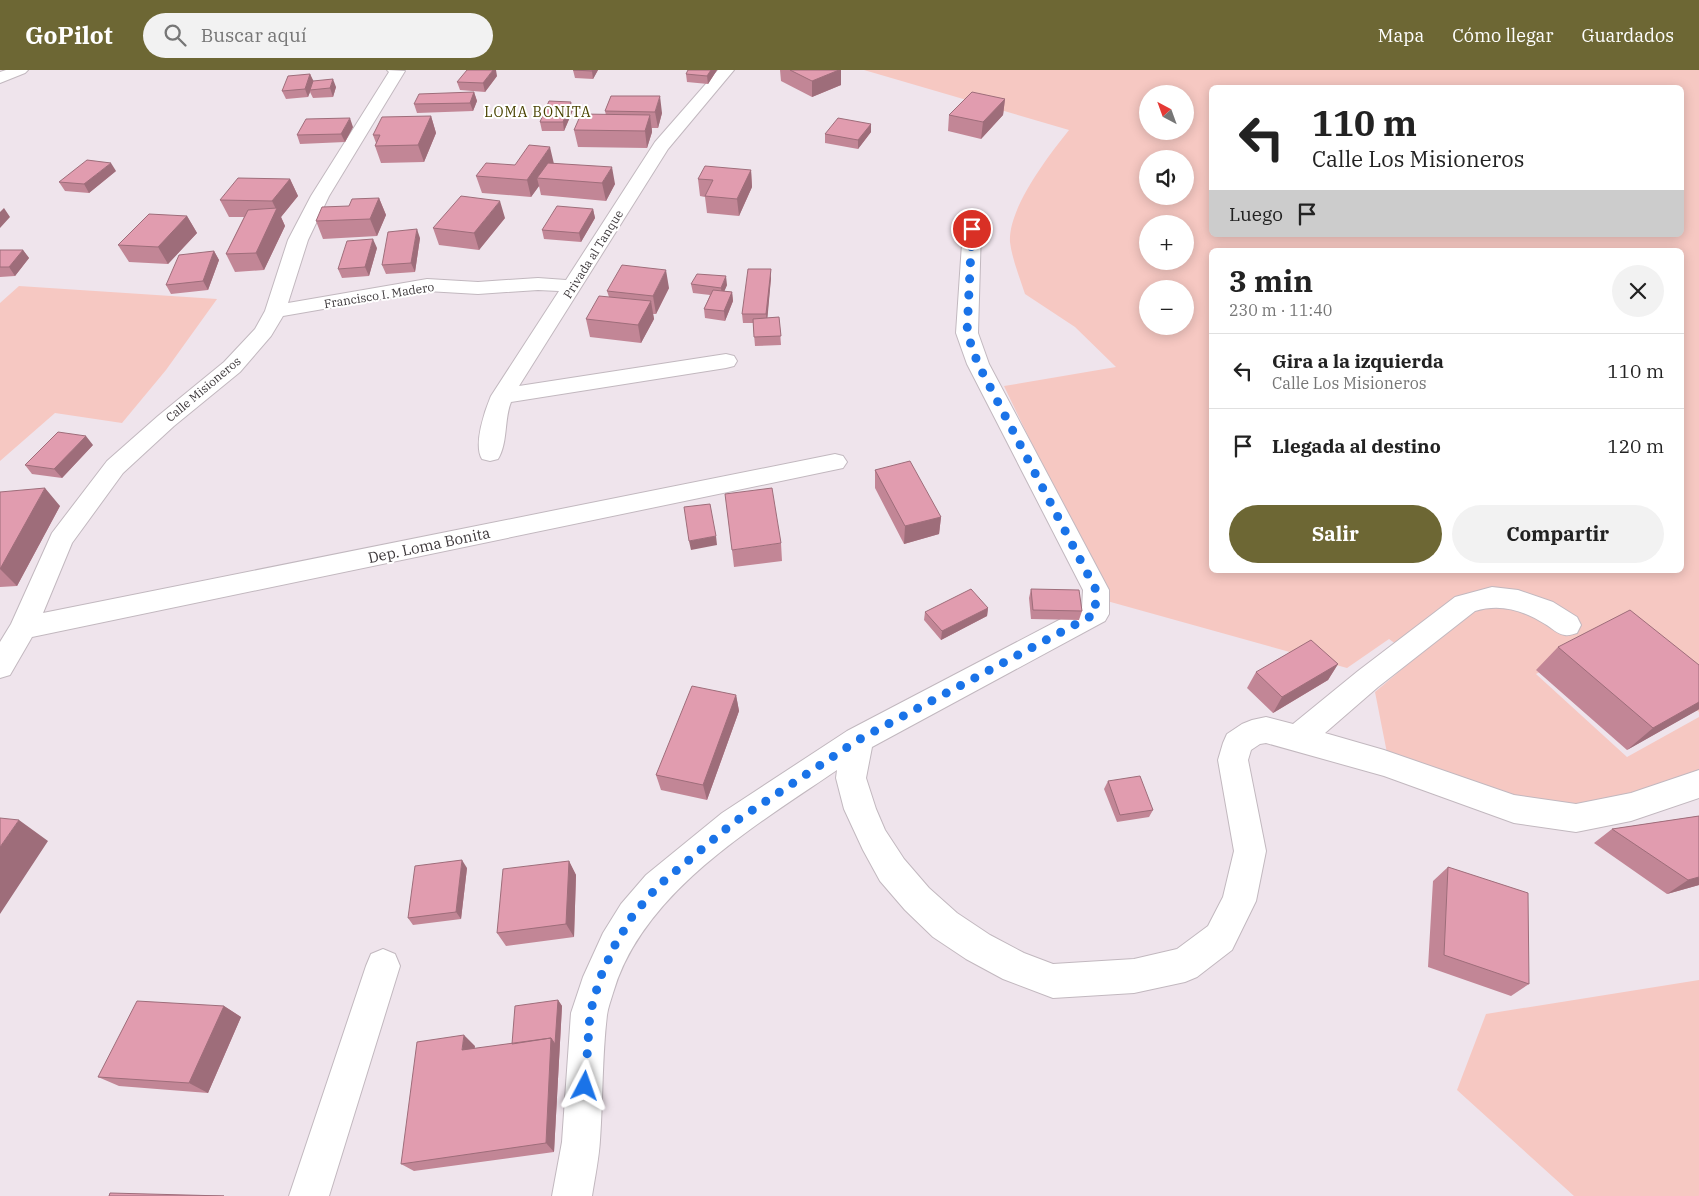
<!DOCTYPE html>
<html lang="es">
<meta charset="utf-8">
<style>
body{margin:0;font-family:"IBM Plex Serif",serif;background:#f2f2f2;color:#222;height:100vh;display:flex;flex-direction:column;font-size:19px;white-space:nowrap}
*{box-sizing:border-box;margin:0}
p{font-size:16px;color:#767676}
.icon{flex:none;width:28px;height:28px;fill:none;stroke:currentColor;stroke-width:2;stroke-linecap:round;stroke-linejoin:round}
.map{position:relative;flex:1;overflow:hidden}
.panel{position:absolute;left:1209px;top:178px;width:475px;height:325px;display:flex;flex-direction:column;background:#fff;border-radius:8px;box-shadow:0 2px 12px #0003}
.panel>*{flex:none}
.banner{position:absolute;left:1209px;top:15px;width:475px;height:152px;border-radius:8px;box-shadow:0 2px 12px #0003;background:#fff;color:#222;overflow:hidden}
.needle{width:32px;rotate:319deg}
.buttons{position:absolute;left:1139px;top:15px;display:grid;gap:10px}
.buttons a{display:grid;place-items:center;width:55px;height:55px;border-radius:50%;background:#fff;box-shadow:0 2px 12px #0003;font-size:25px}
.pin{position:absolute;display:grid;place-items:center;width:42px;height:42px;color:#fff;margin:-21px;border:2px solid #fff;border-radius:50%;box-shadow:0 1px 5px #0007}
.me{position:absolute;width:55px;margin:-28px;rotate:4deg;stroke-linejoin:round;filter:drop-shadow(0 0 4px #0008)}
.turn{display:flex;align-items:center;gap:18px;height:105px;padding:0 20px;font-size:22px}
.turn .icon{width:65px;height:65px;stroke-width:2.5}
.turn b{display:block;font-size:35px;line-height:42px}
.then{display:flex;align-items:center;height:48px;padding:0 20px;background:#0003;gap:10px;font-size:19px}
.round{display:grid;place-items:center;flex:none;width:52px;height:52px;border-radius:26px;background:#f2f2f2}
.head{display:flex;align-items:center;justify-content:space-between;height:85px;padding:0 20px}
h1{font-size:30px;font-weight:700;line-height:38px}
.primary-button{display:flex;gap:10px;margin-top:auto;padding:10px 20px}
.primary-button a{flex:1;height:58px;border-radius:30px;background:#6d6734;color:#fff;font-size:20px;font-weight:700;line-height:58px;text-align:center}
.primary-button a+a{background:#f2f2f2;color:#222}
ul{padding:0;list-style:none}
li{display:flex;align-items:center;gap:15px;height:75px;padding:0 20px;border-top:1px solid #e0e0e0}
li div{flex:1}
li b{display:block;font-size:19px}
li em{font-style:normal}
header{display:flex;align-items:center;gap:30px;box-sizing:border-box;height:70px;padding:0 25px;background:#6d6734;color:#fff}
header strong{font-size:24px}
nav{display:flex;gap:28px;margin-inline-start:auto;font-size:18px}
.search{width:350px;height:45px;background:#f2f2f2;display:flex;align-items:center;gap:12px;box-sizing:border-box;padding:0 18px;border-radius:28px;color:#767676;font-size:19px}
.map>svg:first-child{display:block}
.green{fill:#f6c8c2;fill-rule:evenodd}
.lines{fill:none;stroke-linecap:round;stroke-linejoin:round}
.minor-casing{stroke:#c2b8bf;stroke-width:2}
.minor{fill:#fff;fill-rule:evenodd}
.wall{fill:#c28696}
.shaded-wall{fill:#9e6d7a}
.building{fill:#e19caf;stroke:#9e6d7a}
.route{stroke:#1a73e8;stroke-width:9;stroke-dasharray:0 16.2}
.labels{text-anchor:middle;dominant-baseline:central;stroke-width:4;stroke-linejoin:round;paint-order:stroke}
.far-street-label{font-size:12px;fill:#3d383b;stroke:#fff}
.far-neighbourhood-label{font-size:14px;letter-spacing:1px;fill:#494300;stroke:#fff}
.street-label{font-size:15px;fill:#3d383b;stroke:#fff}
</style>
<header>
<strong>GoPilot</strong>
<div class="search"><svg class="icon" aria-label="search" viewBox="0 0 24 24"><circle cx="10" cy="10" r="6"/><path d="M15 15l6 6"/></svg>Buscar aquí</div>
<nav><a>Mapa</a><a>Cómo llegar</a><a>Guardados</a></nav>
</header>
<div class="map">
<svg width="1699" height="1126" viewBox="0 0 1699 1126">
<rect width="100%" height="100%" fill="#efe4ec"/>
<path class="green" d="M864,0H1699V642L1607,566L1536,604L1627,687L1699,647V711L1573,746L1387,683L1375,622L1415,588L1389,569L1347,598L1107,531L1004,316L1116,297L1075,257L1025,224C1020,208 1012,189 1010,172C1008,138 1049,85 1069,60ZM1211,18H1681V165H1211ZM1148,24H1185V61H1148ZM1148,89H1185V126H1148ZM1148,154H1185V191H1148ZM1211,180H1681V500H1211ZM1148,219H1185V256H1148Z
M19,216L217,229L166,300L122,353L55,343L0,391V233Z
M1699,910V1126H1574L1457,1020L1486,944Z"/>
<g class="lines">
<g class="minor-casing">
<path id="minor" d="M6,0H28L25,3L0,13V2Z
M387,0L405,1L329,126L308,170L288,233L427,209L478,212L538,208L566,210L655,72L718,0H734L668,79L519,316L726,284L734,286L737,291L734,296L726,298L511,332C504,349 508,373 498,389L490,391L482,389C473,375 485,340 491,326L559,221L538,220L478,224L427,221L283,246L271,266L240,302L174,356L123,403L72,473L43,543L835,384L843,386L847,392L843,398L32,567L10,605L0,608V572L11,554L52,463L107,391L158,346L224,292L255,259L265,241L288,170L311,126L389,2Z
M972,153L979,155L981,159L978,263L989,294L1109,520V544L1105,551L872,677L866,708L876,739L885,760L904,789L929,818L957,843L990,865L1024,883L1053,894L1134,889L1177,879L1208,856L1223,827L1234,781L1218,690L1223,673L1227,664L1242,654L1252,650L1266,647L1293,654L1358,601L1455,527L1492,517L1518,520L1553,532L1577,547L1581,555L1577,563C1573,564 1569,566 1565,565C1557,564 1552,558 1545,554C1523,540 1500,533 1475,541L1378,617L1325,663L1384,680L1514,725L1576,734L1631,723L1699,700V728L1631,751L1576,762L1514,753L1384,706L1266,673L1260,674L1251,680L1248,690L1266,781L1256,831L1232,880L1197,907L1185,912L1134,923L1053,928L1003,909L966,889L933,867L905,840L880,811L863,780L844,739L836,708L837,700C755,756 642,822 613,923C611,930 608,937 607,945C602,986 603,1028 600,1070C599,1088 595,1107 592,1126H552L562,1072L571,943L583,907L603,863L621,834L646,805L722,743L847,661L1082,538L1083,520L967,294L956,263L963,159L965,155Z
M383,879L395,884L400,896L329,1126H289L366,896L371,884Z"/>
</g>
<use href="#minor" class="minor"/>
</g>
<path class="wall" d="M573,0H598L593,9L575,8Z
M717,0L708,14L687,12L686,4Z
M780,0H841V15L812,27L781,11Z
M310,4L313,11L336,17L333,27L313,28L310,22L308,27L286,29L282,21Z
M497,6L485,22L460,20L457,12Z
M474,22L477,31L473,41L417,43L414,34Z
M611,26L662,43L658,58H652V62L647,78L578,77L574,60L606,45L605,41Z
M1005,29L1003,45L981,69L948,61L949,45Z
M573,40L564,61H542L540,52Z
M431,46L436,63L424,92L381,93L375,76L376,73L373,65Z
M871,54V62L858,79L825,73V64Z
M353,57L345,72L300,74L297,65Z
M553,93L615,114L606,131L541,125L539,116L531,127L482,123L476,106L515,95Z
M751,100L752,117L739,146L707,143L705,127L700,126L698,109Z
M116,101L89,123L65,121L59,112Z
M290,109L298,126L281,147L285,156L264,200L235,202L226,184L244,147H229L220,130Z
M379,128L386,145L377,166L323,169L316,151Z
M593,139L595,148L581,172L544,169L542,160Z
M187,146L197,163L168,194L129,192L118,175Z
M505,148L479,180L439,175L433,158Z
M420,168L415,202L386,204L382,195Z
M377,178L369,206L342,208L338,199Z
M0,180H23L29,188L15,206L0,207Z
M214,181L219,190L208,220L171,224L166,215Z
M771,208L767,248L779,247L781,275L755,276L753,253H743L742,244Z
M691,214L727,215L724,221L732,222L733,231L725,251L705,248L704,239L710,225L693,223Z
M669,218L656,244H653L654,249L641,273L590,267L586,249L609,227L607,221Z
M93,375L62,408L32,404L25,395Z
M875,400L941,447L939,464L904,474L875,418Z
M0,422L60,436L17,516L0,517Z
M781,473L782,491L734,497L732,480Z
M1031,519L1082,541L1079,550L1031,549L1029,528Z
M988,538L987,546L941,570L924,550L925,542Z
M1558,577L1699,595V639L1627,680L1536,600Z
M1338,594L1328,610L1273,643L1247,618L1256,602Z
M736,625L739,641L707,730L661,720L656,705Z
M1108,711L1153,740L1149,747L1117,752L1104,719Z
M1699,746V815L1667,824L1594,773L1612,759Z
M569,791L576,805L574,867L506,876L497,863Z
M1448,797L1529,914L1511,926L1428,897L1433,811Z
M467,798L461,849L413,855L408,848Z
M558,930L562,936L554,1082L414,1101L401,1094L475,976L474,979L512,974Z
M224,936L241,947L208,1023L119,1016L98,1007Z"/>
<path class="shaded-wall" d="M493,0H496L497,6L485,22L483,13Z
M592,0H598L593,9L592,1Z
M711,0H717L708,14L707,6Z
M839,0H841V15L812,27V11Z
M310,4L314,12L310,20V22L308,27L305,19Z
M333,9L336,17L333,27L330,18Z
M474,22L477,31L473,41L470,33Z
M660,26L662,43L658,58L655,42Z
M1005,29L1003,45L981,69L983,52Z
M571,32L573,40L564,61L563,52Z
M650,45L652,62L647,78L645,61Z
M431,46L436,63L424,92L418,75Z
M350,48L353,57L345,72L341,64Z
M871,54V62L858,79V70Z
M550,77L554,94L537,108L539,116L531,127L527,110Z
M111,93L116,101L89,123L84,114Z
M612,97L615,114L606,131L602,113Z
M751,100L752,117L739,146L737,129Z
M290,109L298,126L281,147L285,156L264,200L256,183L276,139L272,131Z
M379,128L386,145L377,166L370,149Z
M500,131L505,148L479,180L474,163Z
M4,138L10,147L0,158V142Z
M593,139L595,148L581,172L579,163Z
M187,146L197,163L168,194L158,177Z
M417,159L420,168L415,202L411,193Z
M373,169L377,178L369,206L365,197Z
M23,180L29,188L15,206L9,197Z
M214,181L219,190L208,220L203,211Z
M771,199V208L767,253L766,244Z
M666,200L669,218L656,244L653,226Z
M726,206L727,215L722,227L721,218Z
M732,222L733,231L725,251L724,241Z
M651,231L654,249L641,273L638,255Z
M86,366L93,375L62,408L54,399Z
M45,418L60,436L17,516L0,499Z
M941,447L939,464L904,474L905,456Z
M716,466L717,475L691,480L689,471Z
M988,538L987,546L941,570L942,561Z
M1338,594L1328,610L1273,643L1282,627Z
M736,625L739,641L707,730L703,715Z
M1699,632V639L1698,640L1627,680L1653,658Z
M19,750L48,771L0,844V777Z
M462,790L467,798L461,849L456,842Z
M569,791L576,805L574,867L566,854Z
M1699,807V815L1667,824L1688,810Z
M558,930L562,936L554,1082L546,1073L551,968Z
M224,936L241,947L208,1023L189,1013Z
M464,965L475,976L473,991L462,980Z"/>
<path class="building" d="M467,0H493L483,13L457,12Z
M573,0H592V1Z
M688,0H711L707,6L686,4Z
M790,0H839L812,11Z
M310,4L305,19L282,21L288,6Z
M333,9L330,18L310,20L313,11Z
M474,22L470,33L414,34L419,24Z
M972,22L1005,29L983,52L949,45Z
M611,26H660L655,42L605,41Z
M549,31L571,32L563,52H540Z
M581,44L650,45L645,61L574,60Z
M431,46L418,75L375,76L380,65H373L382,47Z
M350,48L341,64L297,65L306,49Z
M838,48L871,54L858,70L825,64Z
M529,75L550,77L527,110L476,106L486,93L515,95Z
M87,90L111,93L84,114L59,112Z
M548,93L612,97L602,113L537,108Z
M705,96L751,100L737,129L705,126L713,110L698,109Z
M238,108L290,109L272,131L220,130Z
M461,126L500,131L474,163L433,158Z
M379,128L370,149L316,151L322,137L349,136L352,129Z
M557,136L593,139L579,163L542,160Z
M277,138L256,183L226,184L248,140Z
M149,144L187,146L158,177L118,175Z
M417,159L411,193L382,195L388,162Z
M373,169L365,197L338,199L347,171Z
M0,180H23L9,197H0Z
M214,181L203,211L166,215L179,185Z
M622,195L666,200L653,226L607,221Z
M748,199H771L766,244H742Z
M697,204L726,206L721,218L691,214Z
M713,220L732,222L724,241L704,239Z
M599,226L651,231L638,255L586,249Z
M779,247L781,266L754,267L753,249Z
M58,362L86,366L54,399L25,395Z
M910,391L941,447L905,456L875,400Z
M45,418L0,499V422Z
M772,418L781,473L732,480L725,424Z
M710,434L716,466L689,471L684,437Z
M971,519L988,538L942,561L925,542Z
M1031,519L1079,520L1082,541L1033,540Z
M1630,540L1699,595V632L1653,658L1558,577Z
M1311,570L1338,594L1282,627L1256,602Z
M692,616L736,625L703,715L656,705Z
M1140,706L1153,740L1120,745L1108,711Z
M1699,746V807L1688,810L1612,759Z
M0,748L19,750L0,777Z
M462,790L456,842L408,848L415,796Z
M569,791L566,854L497,863L503,799Z
M1448,797L1528,823L1529,914L1444,885Z
M558,930L555,974L551,968L512,974L515,936Z
M137,931L224,936L189,1013L98,1007Z
M464,965L462,980L551,968L546,1073L401,1094L417,972Z
M110,1123L224,1126H109Z"/>
<g class="lines">
<path class="route" d="M585,1016L590,943L600,908L615,875L633,845L658,816L733,753L858,670L1095,544L1096,520L978,294L967,263L972,159"/>
</g>
<g class="labels">
<g class="far-street-label">
<text transform="translate(593 184) rotate(-58)">Privada al Tanque</text>
<text transform="translate(379 225) rotate(-9)">Francisco I. Madero</text>
<text transform="translate(203 319) rotate(-40)">Calle Misioneros</text>
</g>
<g class="far-neighbourhood-label">
<text x="538" y="42">LOMA BONITA</text>
</g>
<g class="street-label">
<text transform="translate(429 475) rotate(-12)">Dep. Loma Bonita</text>
</g>
</g>
</svg>
<div class="buttons">
<a><svg class="needle" viewBox="-14 -14 28 28"><path d="M0-13l5 13h-10z" fill="#e53935"/><path d="M0 13l5-13h-10z" fill="#767676"/></svg></a>
<a><svg class="icon" aria-label="sound" viewBox="0 0 24 24"><path d="M4 9h4l5-4v14l-5-4H4zM17 9q2 3 0 6"/></svg></a>
<a>+</a>
<a>−</a>
</div>
<div class="pin" style="left:972px;top:159px;background:#d93025"><svg class="icon" aria-label="arrive" viewBox="0 0 24 24"><path d="M6 21V4h12l-3 4 3 4H6"/></svg></div>
<svg class="me" style="left:585px;top:1016px" viewBox="-20 -20 40 40"><path d="M0-17L14 15 0 8-14 15z" fill="#1a73e8" stroke="#fff" stroke-width="4"/></svg>
<div class="banner">
<div class="turn"><svg class="icon" aria-label="left" viewBox="0 0 24 24"><path d="M17 20v-9H6M10 6l-5 5 5 5"/></svg><div><b>110 m</b>Calle Los Misioneros</div></div>
<div class="then">Luego<svg class="icon" aria-label="arrive" viewBox="0 0 24 24"><path d="M6 21V4h12l-3 4 3 4H6"/></svg></div>
</div>
<section class="panel">
<div class="head"><div><h1>3 min</h1><p>230 m · 11:40</p></div><a class="round"><svg class="icon" aria-label="close" viewBox="0 0 24 24"><path d="M6 6l12 12M18 6L6 18"/></svg></a></div>
<ul>
<li><svg class="icon" aria-label="left" viewBox="0 0 24 24"><path d="M17 20v-9H6M10 6l-5 5 5 5"/></svg><div><b>Gira a la izquierda</b><p>Calle Los Misioneros</p></div><em>110 m</em></li>
<li><svg class="icon" aria-label="arrive" viewBox="0 0 24 24"><path d="M6 21V4h12l-3 4 3 4H6"/></svg><div><b>Llegada al destino</b></div><em>120 m</em></li>
</ul>
<div class="primary-button"><a>Salir</a><a>Compartir</a></div>
</section>
</div>
